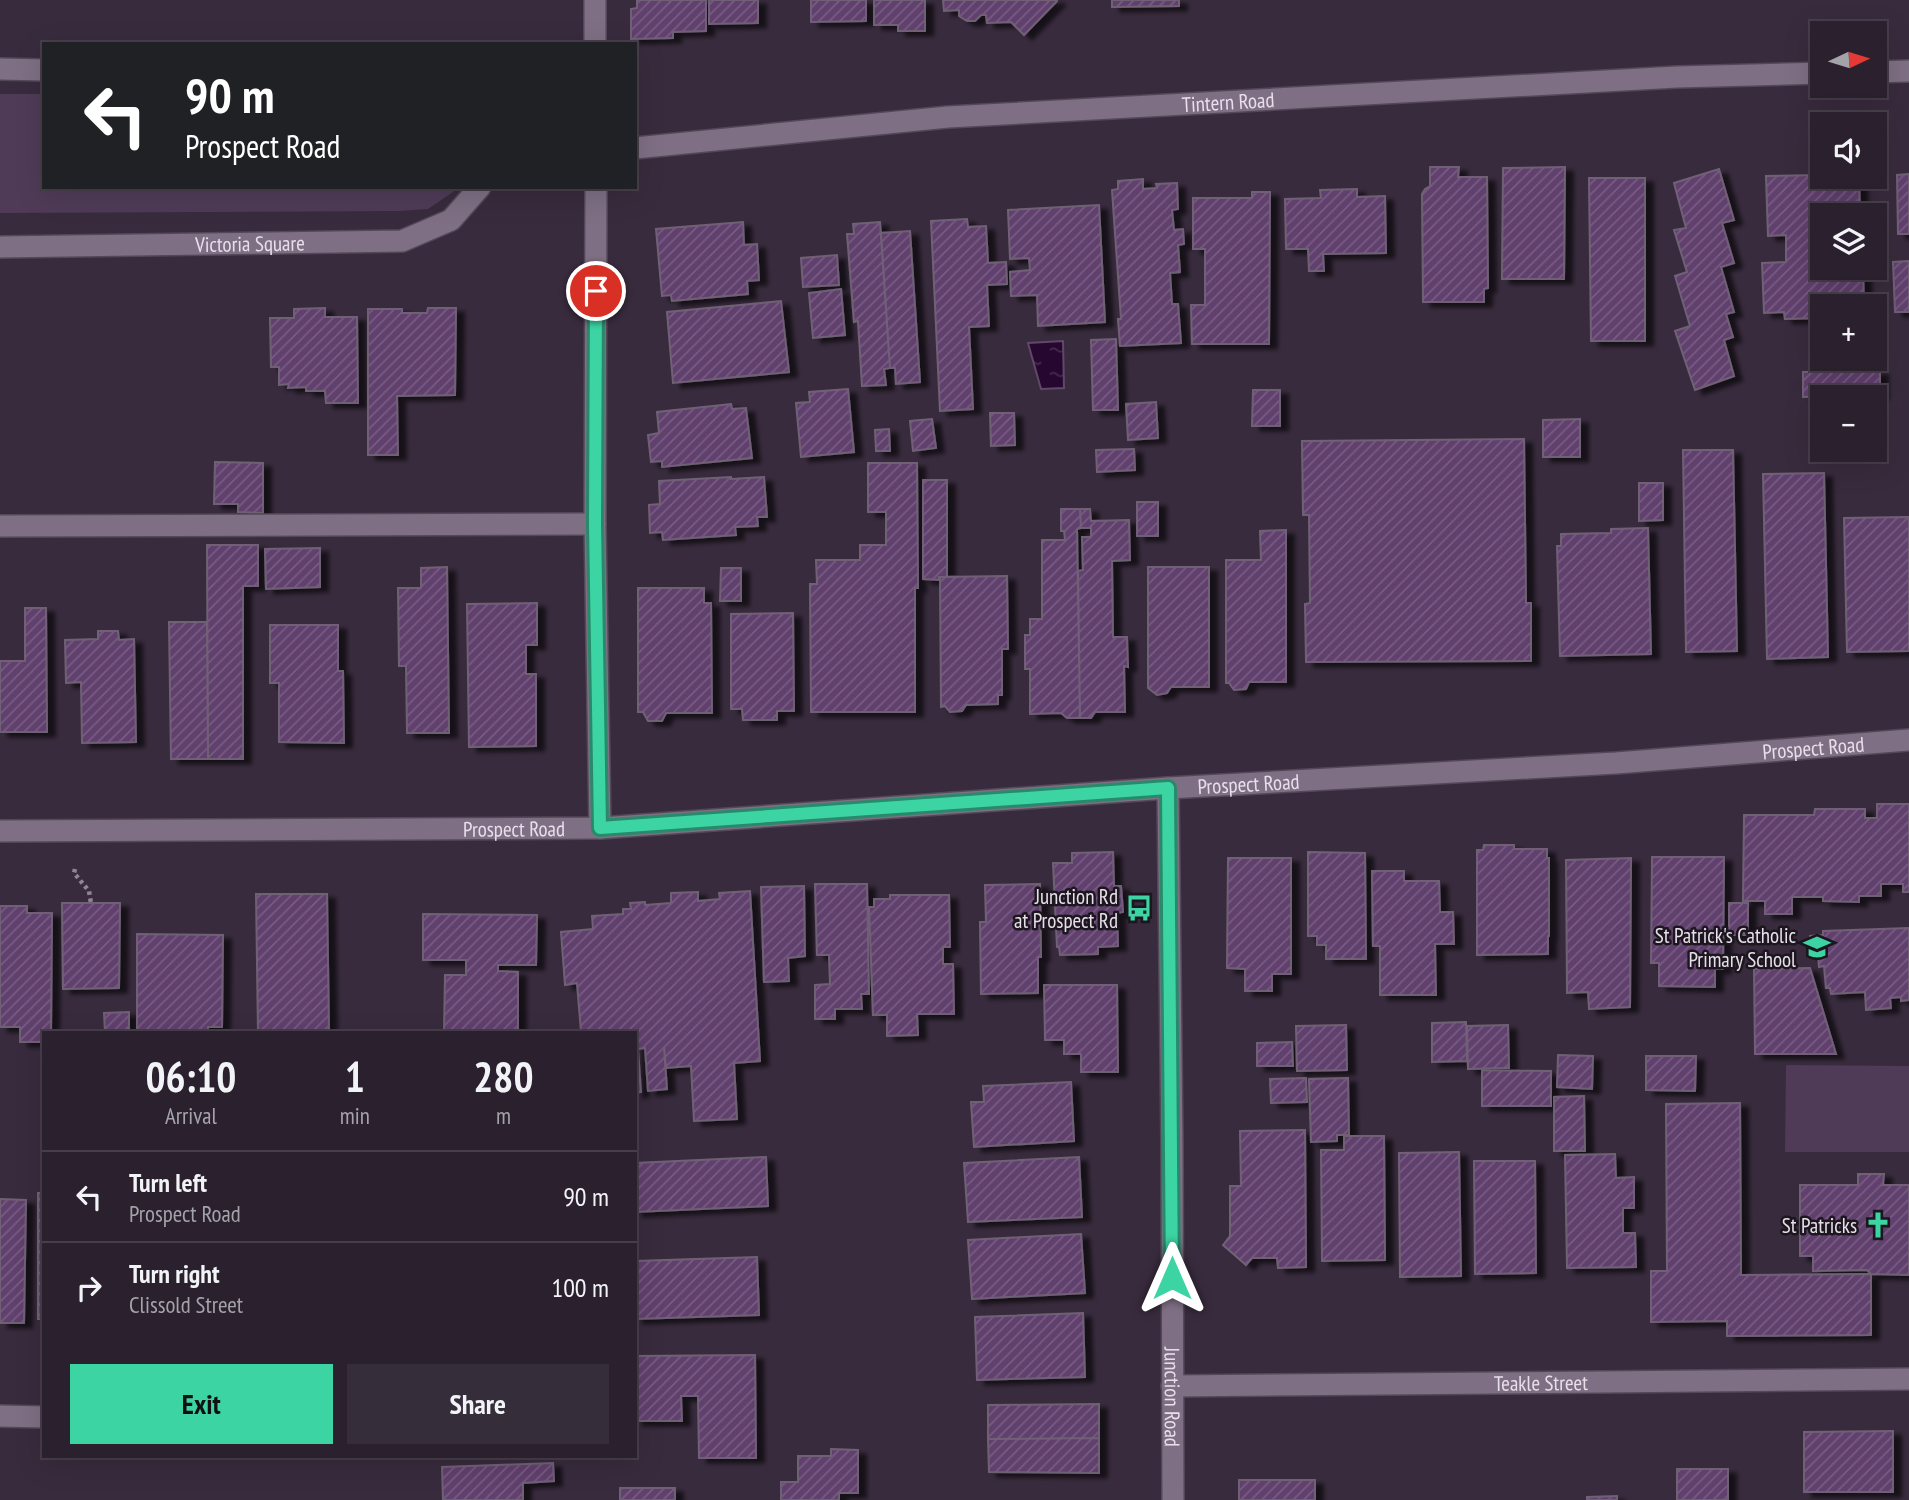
<!DOCTYPE html>
<meta charset="utf-8">
<style>
body{margin:0;font-family:"PT Sans Narrow",sans-serif;background:#362d3a;color:#f1f3f6;height:100vh;display:flex;flex-direction:column;font-size:26px;white-space:nowrap}
*{box-sizing:border-box;margin:0}
p{font-size:23px;color:#a5a3aa}
.icon{flex:none;width:38px;height:38px;fill:none;stroke:currentColor;stroke-width:2;stroke-linecap:round;stroke-linejoin:round}
.map{position:relative;flex:1;overflow:hidden}
.side{position:absolute;left:42px;top:1031px;width:595px;height:427px;display:flex;flex-direction:column;background:#2a202e;border-radius:0px;box-shadow:0 7px 28px #0002,0 0 0 2px #463e4a}
.side>*{flex:none}
.banner{position:absolute;left:42px;top:42px;width:595px;height:147px;border-radius:0px;box-shadow:0 7px 28px #0002,0 0 0 2px #463e4a;background:#202124;color:#fff;overflow:hidden}
.needle{width:46px;rotate:86deg}
.tools{position:absolute;left:1810px;top:21px;display:grid;gap:14px}
.tools a{display:grid;place-items:center;width:77px;height:77px;border-radius:0px;background:#2a202e;box-shadow:0 7px 28px #0002,0 0 0 2px #463e4a;font-size:35px}
.pin{position:absolute;display:grid;place-items:center;width:60px;height:60px;color:#fff;margin:-30px;border:4px solid #fff;border-radius:50%;box-shadow:0 2px 7px #0007}
.me{position:absolute;width:77px;margin:-38px;rotate:0deg;stroke-linejoin:round;filter:drop-shadow(0 0 5px #0008)}
.turn{display:flex;align-items:center;gap:24px;height:147px;padding:0 28px;font-size:32px}
.turn .icon{width:91px;height:91px;stroke-width:2.5}
.turn b{display:block;font-size:49px;line-height:60px}
.eta{display:flex;justify-content:space-evenly;align-items:center;height:119px;text-align:center}
.eta b{font-size:42px;font-weight:800;line-height:49px}
.button{display:flex;gap:14px;margin-top:auto;padding:14px 28px}
.button a{flex:1;height:80px;border-radius:0px;background:#3dd4a3;color:#111;font-size:28px;font-weight:800;line-height:80px;text-align:center}
.button a+a{background:#362d3a;color:#f1f3f6}
ul{padding:0;list-style:none}
li{display:flex;align-items:center;gap:21px;height:91px;padding:0 28px;border-top:2px solid #463e4a}
li div{flex:1}
li b{display:block;font-size:26px}
li em{font-style:normal}
.map>svg:first-child{display:block}
.green{fill:#4f3b57}
.water{fill:url(#water-ripples);stroke:#604868;stroke-width:2}
.building{fill:url(#building-hatch);stroke:#706176;stroke-width:2;filter:url(#shadow)}
.lines{fill:none;stroke-linecap:round;stroke-linejoin:round}
.minor-casing{stroke:#534858;stroke-width:24}
.path{stroke:#908594;stroke-width:4.5;stroke-dasharray:3.5 3.5;stroke-linecap:butt}
.minor{stroke:#7e6f84;stroke-width:21}
.route-casing{stroke:#288a6a;stroke-width:18}
.route{stroke:#3dd4a3;stroke-width:12}
.labels{text-anchor:middle;dominant-baseline:central;stroke-width:5;stroke-linejoin:round;paint-order:stroke}
.street-label{font-size:21px;fill:#e8dfeb;stroke:#1c161e}
.poi-label{font-size:21px;fill:#e8dfeb;stroke:#1c161e;text-anchor:end}
</style>
<div class="map">
<svg width="1909" height="1500" viewBox="0 0 1909 1500">
<defs>
<pattern id="water-ripples" width="26" height="14" patternUnits="userSpaceOnUse" patternTransform="scale(1.75)"><rect width="26" height="14" fill="#260730"/><path d="M2 4q2-2 4 0t4 0M15 11q2-2 4 0t4 0" fill="none" stroke="#462b4e"/></pattern>
<pattern id="building-hatch" width="6" height="6" patternUnits="userSpaceOnUse" patternTransform="scale(1.75)"><rect width="6" height="6" fill="#61406d"/><path d="M-1 1l2-2M0 6l6-6M5 7l2-2" fill="none" stroke="#785b82"/></pattern>
<filter id="shadow"><feDropShadow dx="8" dy="4.5" stdDeviation="2" flood-color="#0009"/></filter>
</defs>
<rect width="100%" height="100%" fill="#382b3d"/>
<path class="green" d="M0,94H44V187H455L453,192L428,209L399,211L0,213Z
M1786,1065L1909,1066V1152H1785Z"/>
<path class="water" d="M1063,341L1064,388L1041,389L1028,343Z"/>
<path class="building" d="M637,0H706V31L673,32V38L631,39V9L637,8Z
M709,0H758V23L709,24Z
M811,0H866V21L811,22Z
M874,0H925V31H898V25H874Z
M943,0H1057V1L1024,35L1011,22L987,23L986,15H981L975,21H967L959,16V10L944,11Z
M1112,0H1179V6L1112,7Z
M1430,167H1459L1458,177H1487L1488,288L1484,289V302H1423L1422,194L1425,189L1430,186Z
M1565,167L1564,279H1502L1503,168Z
M1719,169L1734,220L1722,223L1734,263L1721,267L1734,312L1726,314L1733,337L1724,340L1734,376L1695,390L1675,331L1690,326L1675,276L1687,272L1674,230L1686,228L1674,183Z
M1909,174V234H1898L1897,175Z
M1822,175V177H1859L1860,215H1822V268H1863L1864,306H1822V318L1785,319L1784,312L1764,313L1762,263L1786,262V235L1768,236L1766,176Z
M1589,178H1645V341H1591Z
M1143,179V189L1157,188L1156,184L1177,183L1178,209L1172,210L1174,230L1183,229L1184,244L1178,245L1180,272L1170,273L1172,304H1178L1181,343L1120,346L1118,319H1121L1112,190L1118,189V181Z
M1357,189V197L1385,196L1386,253L1323,254L1324,271H1309L1308,249H1286L1285,199L1321,198L1320,190Z
M1252,192H1270L1269,344H1192L1191,305H1205V249H1193V198H1252Z
M1099,205L1105,322L1038,326L1037,295L1011,296L1010,272L1030,270L1029,258L1010,259L1008,210Z
M967,219L968,227L986,226L988,263L1006,262L1007,284L987,285L989,326L969,327L973,409L940,411L931,221Z
M743,222L744,245L757,244L759,280L747,281L748,294L672,301L671,295L662,296L656,229Z
M880,222L890,368L884,369L886,385L862,386L858,321L854,322L847,234H854L853,224Z
M910,231L920,382L896,384L895,368H890L881,233Z
M837,255L839,285L803,287L801,258Z
M1909,261V312H1895L1893,262Z
M841,289L845,335L813,338L809,293Z
M781,301L789,372L673,383L667,312Z
M325,308V317H357L358,403H326L325,391H306V387L288,388L289,384L279,385V367H271L270,318H294V309Z
M428,308H456L455,395L397,396L398,455H368V309H402V313H427Z
M1116,339L1118,410H1093L1091,340Z
M1880,371V395L1803,397V372Z
M848,389L854,452L801,457L796,403L810,402L809,392Z
M1253,390H1280V426H1252Z
M1156,402L1158,438L1128,440L1126,404Z
M731,404L732,409L746,408L752,458L662,467V461L651,462L648,435L659,433L657,412Z
M990,413H1014L1015,445L991,446Z
M932,419L936,448L913,451L910,421Z
M1580,419V457H1543V420Z
M889,429L890,451H876L875,430Z
M1524,439L1526,603H1531V661L1306,662L1305,604L1310,603L1309,515H1303L1302,441Z
M1134,449L1135,470L1097,472L1096,450Z
M1683,450H1733L1737,651L1686,652Z
M215,462L263,463V513L238,512V504H214Z
M868,463H917L918,588H915V712H811L810,584H817L816,560H860V545H886V512H868Z
M1824,473L1828,657L1767,659L1763,474Z
M731,477V479L764,477L767,517H757L758,526L735,527L736,535L663,540L662,532L650,533L649,505L660,504L659,481Z
M923,480H947V577H939V580L923,579Z
M1639,483H1663V520L1639,521Z
M1137,502H1158V536H1137Z
M1061,509H1080L1081,528L1077,529L1080,718H1067L1061,713L1030,714V669H1025V635H1030V619H1042V540H1065L1064,531H1061Z
M1080,509H1090L1091,521L1129,520L1130,560L1112,561L1113,637H1127L1128,667L1124,666L1125,712H1095L1091,718H1080L1078,571L1083,570L1082,537H1091V528H1081Z
M1909,517V651L1847,652L1844,518Z
M1648,528L1651,654L1560,656L1557,546H1561V534L1611,533V529Z
M1286,530V682H1249L1246,689L1234,690L1229,683H1226V560H1261L1260,531Z
M207,545H258V586H243V759H208Z
M320,548V587L266,589L265,549Z
M447,567L449,733H407L406,666H399L398,588H421V568Z
M1148,567H1209V687H1171L1167,693L1157,695L1148,688Z
M721,568H741V601H720Z
M1007,576L1008,649H1002V695H998V704L966,705L962,711L950,712L945,706L941,707L940,577Z
M638,588H704V603H711L712,713H666L662,721H648L643,712H638Z
M537,603V645H526V674H536V746L469,747L467,604Z
M25,608H46L47,732H0V661H25Z
M793,613L794,711H777V720H743L742,709H731V614Z
M169,622H207L208,759H171Z
M270,625H338V671H343L344,743L279,742V683H270Z
M98,631H118L119,640L134,639L136,742L82,743L81,682L66,683L65,640L98,639Z
M1877,804H1909V892H1903V884H1881V896H1859V902L1823,901V897H1792V914H1765V901H1743L1744,815H1814L1815,809H1865V818H1877Z
M1484,845H1514V849H1547V858H1549V936H1548V954L1477,955V850H1483Z
M1113,852L1114,886H1121L1123,912L1117,913L1118,946L1098,947V954L1060,955L1059,947H1057L1053,863H1072V853Z
M1308,852L1365,853L1366,959H1326V945H1317V936H1308Z
M1652,857H1724L1723,969H1715V987L1659,986V963H1651Z
M1228,858H1291V974H1272V991H1245V969L1227,968Z
M1631,858L1630,1007L1589,1009L1588,992L1567,993L1566,860Z
M1372,871H1404V881H1439L1440,912H1453L1454,944H1435L1436,995H1380V946H1373Z
M815,884H867L869,994H861L862,1009H835V1019H815V985L830,984L829,955H817Z
M1040,884L1041,957H1038V993L981,994L980,922H986L985,885Z
M804,886L805,956L788,958L789,981L764,982L761,887Z
M750,891L760,1061L734,1063L737,1119L694,1121L691,1066L666,1068L664,1047L667,1089L648,1091L645,1048L638,1049L641,1092L635,1093V1032H581L577,983L565,985L561,932L593,929L592,916L623,914V909H631L630,903L645,902V905L671,903V893L698,892V901L720,899L719,893Z
M256,894H327L329,1032H258Z
M890,895H949L950,947H943V964H953L954,1014H917L918,1035L887,1036V1015H873L869,907H874V899H890Z
M62,903H120L119,988L63,989Z
M1729,903H1748V935H1729Z
M0,906H27V913H52L51,1032H44V1042H20V1027H0Z
M423,914L537,915L536,965H498V971L518,972V1032H444L445,975H466V960H423Z
M1909,928V1000L1901,1001V997L1890,998L1891,1008L1866,1010L1865,992L1831,994L1830,988H1826L1824,966L1819,967L1818,955L1811,956L1810,936L1823,935V931Z
M137,934L223,935L222,1027H208V1032H137Z
M1810,968L1836,1054H1755L1754,969Z
M1044,985H1117L1118,1072H1081V1054H1064V1040H1045Z
M129,1012V1032H105L104,1013Z
M1466,1022L1467,1061L1432,1062V1023Z
M1346,1025L1347,1070L1297,1071L1296,1026Z
M1508,1025L1509,1068L1468,1069L1467,1026Z
M1292,1042L1293,1066H1257V1043Z
M1558,1055L1593,1056L1592,1089L1557,1087Z
M1646,1056H1696L1695,1091L1646,1090Z
M1482,1070L1551,1071V1106H1482Z
M1306,1078L1307,1102L1271,1103L1270,1079Z
M1348,1078L1349,1135H1337V1141L1311,1142L1309,1079Z
M1071,1082L1074,1141L974,1147L971,1102H984L983,1086Z
M1584,1096L1585,1151H1554V1097Z
M1740,1103L1741,1275L1871,1274V1335L1727,1336V1321L1651,1322V1271H1667L1666,1104Z
M1305,1130L1306,1267L1278,1268L1277,1258H1252L1246,1265L1223,1245L1230,1236V1186H1241L1240,1131Z
M1344,1136H1384L1385,1260L1322,1261L1321,1150H1344Z
M1459,1152L1461,1276L1400,1277L1399,1153Z
M1615,1154L1616,1178L1634,1177V1208H1623V1233H1635L1636,1267L1567,1268L1565,1155Z
M766,1157L768,1206L635,1212V1163Z
M1079,1157L1082,1217L968,1222L964,1163Z
M1474,1161H1535L1536,1273L1475,1274Z
M1858,1174H1884L1883,1185H1909V1275L1871,1274L1867,1270L1813,1271V1256H1800V1185H1858Z
M38,1193H44V1319H38Z
M0,1199L26,1200L24,1323H0Z
M1081,1234L1085,1293L972,1299L968,1240Z
M757,1257L759,1315L635,1319V1261Z
M1083,1313L1085,1377L977,1380L975,1317Z
M755,1355L756,1458H699L698,1396H681L682,1421H635V1356Z
M1099,1404V1438L988,1439V1405Z
M1893,1431V1492H1804V1432Z
M1099,1438V1473L989,1472L988,1439Z
M831,1449L858,1450V1493H839V1500H781V1482H798V1456H831Z
M553,1463L554,1481L523,1483V1500H443L442,1467Z
M1677,1469H1728V1500H1677Z
M1239,1480H1315V1500H1239Z
M620,1488H675V1500H620Z
M1617,1496V1500H1587V1497Z"/>
<g class="lines">
<g class="minor-casing">
<g id="minor">
<path d="M595,0V44"/>
<path d="M0,69L44,70"/>
<path d="M1874,72L1909,71"/>
<path id="s1" d="M635,148L948,117L1677,77L1822,73"/>
<path d="M596,187L595,524L600,828"/>
<path id="s2" d="M0,247L402,241L451,220L480,187"/>
<path d="M0,526L595,524"/>
<path id="s3" d="M1168,788L1172,1143L1173,1500"/>
<path id="s4" d="M0,831L600,828L1168,788L1616,763L1909,740"/>
<path id="s5" d="M1172,1386L1909,1379"/>
<path d="M0,1416L44,1417"/>
</g>
</g>
<path class="path" d="M75,869L74,873L89,891L91,903"/>
<use href="#minor" class="minor"/>
</g>
<g class="lines">
<g class="route-casing">
<path id="route" d="M596,291L595,524L600,828L1168,788L1172,1278"/>
</g>
<use href="#route" class="route"/>
</g>
<defs>
<g id="bus-bare" transform="scale(2.1)"><path d="M-5-6H5V4H4V6H2V4H-2V6H-4V4H-5ZM-3.5-4V0h7V-4ZM-3.5 1.2v1.5H-2V1.2ZM2 1.2v1.5H3.5V1.2Z" fill="#3dd4a3" stroke="#1c161e" stroke-width="2.5" paint-order="stroke"/></g>
<g id="school-bare" transform="scale(2.1)"><path d="M0-5L7-2L0 1L-7-2ZM-4 1L0 2.5L4 1V4Q0 6-4 4Z" fill="#3dd4a3" stroke="#1c161e" stroke-width="2.5" paint-order="stroke"/></g>
<g id="church-bare" transform="scale(2.1)"><path d="M-1.2-6h2.4v3.5h3.3v2.4h-3.3V6h-2.4V-.1h-3.3v-2.4h3.3Z" fill="#3dd4a3" stroke="#1c161e" stroke-width="2.5" paint-order="stroke"/></g>
</defs>
<g fill-rule="evenodd">
<use href="#bus-bare" x="1139" y="908"/>
<use href="#school-bare" x="1817" y="947"/>
<use href="#church-bare" x="1878" y="1225"/>
</g>
<g class="labels">
<g class="street-label">
<text stroke="none"><textPath href="#s1" startOffset="595">Tintern Road</textPath></text>
<text stroke="none"><textPath href="#s2" startOffset="250">Victoria Square</textPath></text>
<text stroke="none"><textPath href="#s4" startOffset="1816">Prospect Road</textPath></text>
<text stroke="none"><textPath href="#s4" startOffset="1250">Prospect Road</textPath></text>
<text stroke="none"><textPath href="#s4" startOffset="514">Prospect Road</textPath></text>
<text stroke="none"><textPath href="#s5" startOffset="369">Teakle Street</textPath></text>
<text stroke="none"><textPath href="#s3" startOffset="609">Junction Road</textPath></text>
</g>
<g class="poi-label">
<text x="1118" y="896">Junction Rd<tspan x="1118" dy="24">at Prospect Rd</tspan></text>
<text x="1796" y="935">St Patrick's Catholic<tspan x="1796" dy="24">Primary School</tspan></text>
<text x="1857" y="1225">St Patricks</text>
</g>
</g>
</svg>
<div class="tools">
<a><svg class="needle" viewBox="-14 -14 28 28"><path d="M0-13l5 13h-10z" fill="#e53935"/><path d="M0 13l5-13h-10z" fill="#a5a3aa"/></svg></a>
<a><svg class="icon" aria-label="sound" viewBox="0 0 24 24"><path d="M4 9h4l5-4v14l-5-4H4zM17 9q2 3 0 6"/></svg></a>
<a><svg class="icon" aria-label="layers" viewBox="0 0 24 24"><path d="M12 4l9 5-9 5-9-5zM3 14l9 5 9-5"/></svg></a>
<a>+</a>
<a>−</a>
</div>
<div class="pin" style="left:596px;top:291px;background:#d93025"><svg class="icon" aria-label="arrive" viewBox="0 0 24 24"><path d="M6 21V4h12l-3 4 3 4H6"/></svg></div>
<svg class="me" style="left:1172px;top:1278px" viewBox="-20 -20 40 40"><path d="M0-17L14 15 0 8-14 15z" fill="#3dd4a3" stroke="#fff" stroke-width="4"/></svg>
<div class="banner">
<div class="turn"><svg class="icon" aria-label="left" viewBox="0 0 24 24"><path d="M17 20v-9H6M10 6l-5 5 5 5"/></svg><div><b>90 m</b>Prospect Road</div></div>
</div>
<section class="side">
<div class="eta">
<div><b>06:10</b><p>Arrival</p></div>
<div><b>1</b><p>min</p></div>
<div><b>280</b><p>m</p></div>
</div>
<ul>
<li><svg class="icon" aria-label="left" viewBox="0 0 24 24"><path d="M17 20v-9H6M10 6l-5 5 5 5"/></svg><div><b>Turn left</b><p>Prospect Road</p></div><em>90 m</em></li>
<li><svg class="icon" aria-label="right" viewBox="0 0 24 24"><path d="M7 20v-9h11M14 6l5 5-5 5"/></svg><div><b>Turn right</b><p>Clissold Street</p></div><em>100 m</em></li>
</ul>
<div class="button"><a>Exit</a><a>Share</a></div>
</section>
</div>
